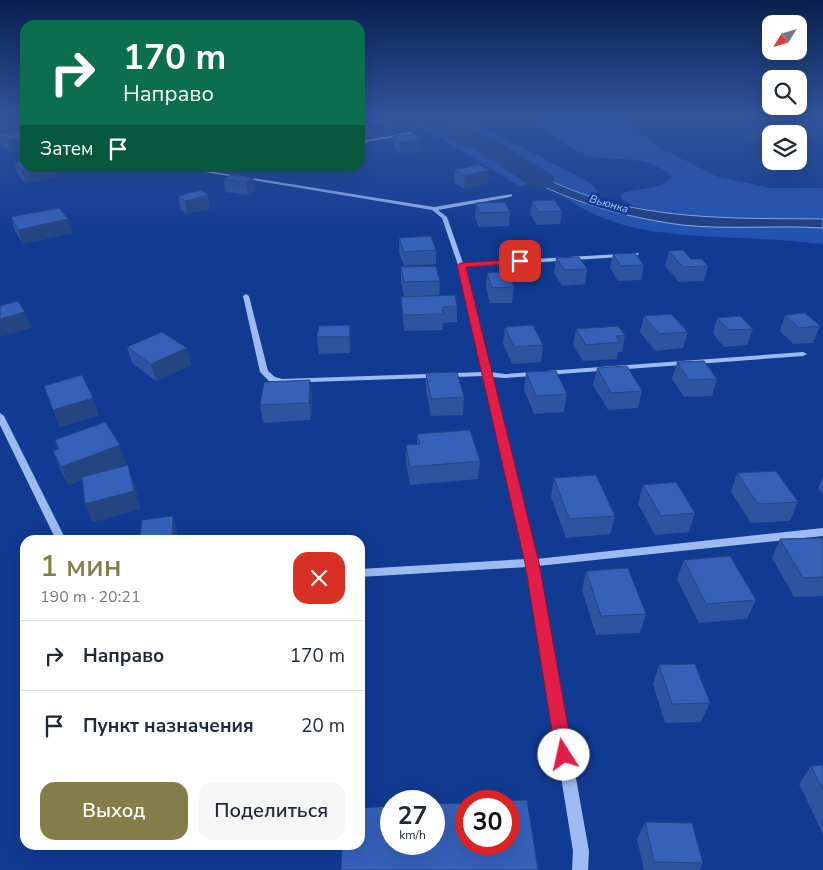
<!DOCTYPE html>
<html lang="ru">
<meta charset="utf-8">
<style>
body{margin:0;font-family:"Nunito Sans",sans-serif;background:#f6f6f7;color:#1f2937;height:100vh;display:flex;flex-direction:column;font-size:19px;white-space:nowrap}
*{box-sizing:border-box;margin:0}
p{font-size:16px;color:#747a83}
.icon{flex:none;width:28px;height:28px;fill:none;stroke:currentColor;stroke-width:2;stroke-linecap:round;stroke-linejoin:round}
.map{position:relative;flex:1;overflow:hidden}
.details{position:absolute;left:20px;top:535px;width:345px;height:315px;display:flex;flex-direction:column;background:#fff;border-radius:15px;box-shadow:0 5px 20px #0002}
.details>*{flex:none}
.top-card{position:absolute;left:20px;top:20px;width:345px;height:152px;border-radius:15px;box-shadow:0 5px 20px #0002;background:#0b6e4f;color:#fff;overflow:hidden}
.needle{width:32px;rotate:233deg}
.tools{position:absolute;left:762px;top:15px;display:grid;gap:10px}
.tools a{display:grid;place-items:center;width:45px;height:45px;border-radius:10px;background:#fff;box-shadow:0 5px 20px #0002;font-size:25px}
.speed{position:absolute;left:380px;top:790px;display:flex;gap:10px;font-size:25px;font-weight:700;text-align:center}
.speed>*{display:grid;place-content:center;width:65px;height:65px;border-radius:50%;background:#fff;box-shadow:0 5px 20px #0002;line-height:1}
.speed small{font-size:12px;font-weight:400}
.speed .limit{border:8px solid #d22;background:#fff;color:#111}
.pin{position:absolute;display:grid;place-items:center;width:42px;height:42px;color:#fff;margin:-21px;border-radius:10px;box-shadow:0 2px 8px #0006}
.me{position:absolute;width:55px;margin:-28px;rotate:350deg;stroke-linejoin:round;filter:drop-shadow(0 0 4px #0008)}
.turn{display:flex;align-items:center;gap:18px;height:105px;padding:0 20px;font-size:22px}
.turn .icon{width:65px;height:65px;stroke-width:2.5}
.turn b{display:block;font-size:35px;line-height:42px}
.then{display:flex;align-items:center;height:48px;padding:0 20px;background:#0003;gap:10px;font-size:19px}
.round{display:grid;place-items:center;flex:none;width:52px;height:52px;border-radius:15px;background:#f6f6f7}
.head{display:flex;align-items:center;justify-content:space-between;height:85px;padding:0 20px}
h1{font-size:30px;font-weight:600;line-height:38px;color:#847d49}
.action{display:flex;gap:10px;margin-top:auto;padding:10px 20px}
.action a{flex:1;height:58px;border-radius:15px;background:#847d49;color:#fff;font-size:20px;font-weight:600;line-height:58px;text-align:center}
.action a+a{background:#f6f6f7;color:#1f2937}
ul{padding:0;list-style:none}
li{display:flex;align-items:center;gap:15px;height:70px;padding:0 20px;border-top:1px solid #e0e1e3}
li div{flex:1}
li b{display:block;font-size:19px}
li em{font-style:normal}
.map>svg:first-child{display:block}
.green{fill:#2353b1}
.water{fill:#203f81;stroke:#8fb3f6}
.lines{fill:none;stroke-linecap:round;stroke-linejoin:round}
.river{fill:#203f81;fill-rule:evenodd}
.minor{fill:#9ebaf2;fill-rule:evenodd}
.wall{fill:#2e539f}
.shaded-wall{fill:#254482}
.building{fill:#3561b9;stroke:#254482}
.route{fill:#e11d48;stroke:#92132f}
.labels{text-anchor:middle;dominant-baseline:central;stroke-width:5;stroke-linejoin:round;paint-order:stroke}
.far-water-label{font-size:11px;font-style:italic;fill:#aac5f9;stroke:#113a92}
</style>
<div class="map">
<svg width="823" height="870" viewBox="0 0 823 870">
<rect width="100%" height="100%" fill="#113a92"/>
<path class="green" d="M387,115H409L439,128L477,142L511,168L535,182L519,186L433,133Z
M421,115H448L480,126L581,178L593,185L598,192L590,197L549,180L517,164L493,147L471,135Z
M580,115H617L662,149L718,177L771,188H823V219C768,218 669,226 622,200L621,194C638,187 662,191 672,176C640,150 621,165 587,155C570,149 551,135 538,123L546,120Z
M561,194L641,218L684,225L823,228V244C795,241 767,239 739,238C678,235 611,234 561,194Z"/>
<path class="water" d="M477,142C492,141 505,156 517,163C539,177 565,188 589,196C665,221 745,218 823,219V228C776,225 729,230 682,225C614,216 528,192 477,142Z"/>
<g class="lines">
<path class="river" d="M402,115H433L490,137L551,174L555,180L551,186L541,189L531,186L472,147L405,120Z"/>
<path class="minor" d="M411,132L412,134L360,143V141Z
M181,168H189L434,207L512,194V196L510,197L438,210L447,217L463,263L638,253L639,254L636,256L464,267L490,372L505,374L803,352L807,354L803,356L505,378L492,377L536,559L823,528V536L538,566L589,851L588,870H572L573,851L527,567L360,577V569L526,559L484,376L282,383L269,381L260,372L243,296L246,294L249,296L268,371L275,377L282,379L483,372L458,265L442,218L432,210Z
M0,413L4,416L66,540H56L0,425Z"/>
</g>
<path class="wall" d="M360,119L390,133L371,137L367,135L360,136Z
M25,129L11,152L2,145L0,139V134Z
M393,136L421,151L400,154L394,148Z
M14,163L55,177L26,183L18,175Z
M454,170H489L488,183L464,188L454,183Z
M253,178L255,191L248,195L226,192L224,179Z
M208,195L210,209L187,214L180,209L178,196Z
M532,201L562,211L560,224L537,225L530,214Z
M476,203L510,212L509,226L479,227L475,217Z
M11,217L68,219L73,233L23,244L15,231Z
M399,238L436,250V264L404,266L399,253Z
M669,251L708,266L704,281L679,282L665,266Z
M613,254L644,265L641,280L618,281L610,268Z
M556,258L587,269L585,284L562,286L554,273Z
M401,267L440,281L439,296L457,306V322L443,323L442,330L404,331L402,312L401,297H404L401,282Z
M487,273L514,287L512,303H490L486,288Z
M785,315L820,326L813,343L793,344L780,331Z
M644,316L688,332L683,348L655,351L640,332Z
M717,318L753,329L747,345L724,347L713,334Z
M350,325L351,341L350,353L319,354L317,337Z
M505,327L543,345L541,362L512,364L503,344Z
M576,329L625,335L622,352H618L617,359L583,361L573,345Z
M127,347L187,348L191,365L156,381L132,363Z
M677,362L717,379L712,396L684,397L672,379Z
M597,368L642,391L638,408L608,410L593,385Z
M526,372L567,394L564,412L534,414L524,390Z
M426,373L464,397L463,415L431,416L426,390Z
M310,380L312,397L311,420L263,423L260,405Z
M44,386L99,415L60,427Z
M417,434L480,461L478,479L410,485L406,463V445L417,444Z
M55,440L126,463L107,471L134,484L140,509L92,522L82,480L69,485L60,469L53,451L58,449Z
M737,473L798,502L790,521L751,523L731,492Z
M823,476V494L818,488Z
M554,478L615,516L610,534L566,538L551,497Z
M643,485L695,513L689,532L655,535L638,504Z
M780,539L823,540V596L794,597L772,558Z
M684,560L756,600L747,619L699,623L677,579Z
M586,571L646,614L640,633L596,635L582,590Z
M659,665L710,703L701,722L665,723L653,684Z
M823,765V834L799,784L811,766Z
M645,822L703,863L699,870H644L637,839Z"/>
<path class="shaded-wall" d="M390,122V133L371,137L370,126Z
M367,124V135L360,136V125Z
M25,137V149L11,152L7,140Z
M421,140V151L400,154V142Z
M363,141L364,153L360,154V142Z
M37,168H53L55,177L26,183L22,170Z
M489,170L488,183L464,188L465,176Z
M253,178L255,191L248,195L246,182Z
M208,195L210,209L187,214L185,201Z
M68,219L73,233L23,244L18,230Z
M25,312L31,328L0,337V319Z
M350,325L351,341L350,353L349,337Z
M187,348L191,365L156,381L151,364Z
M310,380L312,397L311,420L309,403Z
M93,398L99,415L60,427L53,410Z
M120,445L126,463L69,485L61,467Z
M128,465L134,484L140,509L92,522L85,504Z
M173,516L178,535V540H169Z"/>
<path class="building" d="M376,116L390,122L370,126L367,124L360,125V119Z
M25,129V137L7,140L0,135V134Z
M415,134L421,140L400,142L393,136Z
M25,161V168H37L22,170L14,163Z
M479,165L489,170L465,176L454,170Z
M231,175L253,178L246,182L224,179Z
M201,190L208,195L185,201L178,196Z
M554,200L562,211L539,212L532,201Z
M505,202L510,212L480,213L476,203Z
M59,208L68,219L18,230L11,217Z
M431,236L436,250L404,252L399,238Z
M683,250L691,259H701L708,266L683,267L669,251Z
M635,253L644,265L621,266L613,254Z
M579,257L587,269L565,270L556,258Z
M436,266L440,281L404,282L401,267Z
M508,272L514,287L492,288L487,273Z
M455,295L457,306L442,307L443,314L403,315L401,297Z
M18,301L25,312L0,319V306Z
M805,313L820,326L799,328L785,315Z
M671,314L688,332L659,334L644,316Z
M740,316L753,329L729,330L717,318Z
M350,325L349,337H317L319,326Z
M533,325L543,345L514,347L505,327Z
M618,326L625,335L616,336L620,342L586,345L576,329Z
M162,332L187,348L151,364L127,347Z
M704,361L717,379L689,380L677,362Z
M627,366L642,391L611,393L597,368Z
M556,371L567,394L536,396L526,372Z
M457,372L464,397L431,399L426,373Z
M82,375L93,398L53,410L44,386Z
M310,380L309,403L260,405L264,382Z
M105,422L120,445L61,467L53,451L59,449L55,440Z
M470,430L480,461L410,467L406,445L420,444L417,434Z
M128,465L134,491L85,504L82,477Z
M776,471L798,502L758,504L737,473Z
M596,475L615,516L569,519L554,478Z
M676,482L695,513L661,516L643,485Z
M173,516L172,540H140L142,520Z
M822,538L823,540V577L803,578L780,539Z
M730,556L756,600L706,604L684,560Z
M628,568L646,614L601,616L586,571Z
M695,664L710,703L672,704L659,665Z
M823,765V790L811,766Z
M527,800L538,870H341L342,845H360V808L391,806V844H434V804L466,803V844H509V801H499Z
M645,822L692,823L703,863L654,862Z"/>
<linearGradient id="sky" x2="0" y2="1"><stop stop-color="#092050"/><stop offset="0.49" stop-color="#32559d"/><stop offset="1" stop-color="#32559d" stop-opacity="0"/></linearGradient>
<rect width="823" height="237" fill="url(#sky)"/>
<path class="route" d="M520,259L522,260V263L466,267L539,563L573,755L571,761L564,763L558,761L556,755L525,563L457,265L461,263Z"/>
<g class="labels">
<g class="far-water-label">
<text transform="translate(609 204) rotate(16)">Вьюнка</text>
</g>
</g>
</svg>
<div class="tools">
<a><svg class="needle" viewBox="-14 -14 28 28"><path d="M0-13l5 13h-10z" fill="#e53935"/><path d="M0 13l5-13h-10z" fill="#747a83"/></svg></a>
<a><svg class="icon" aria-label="search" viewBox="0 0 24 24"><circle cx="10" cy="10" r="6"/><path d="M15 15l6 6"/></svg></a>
<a><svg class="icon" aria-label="layers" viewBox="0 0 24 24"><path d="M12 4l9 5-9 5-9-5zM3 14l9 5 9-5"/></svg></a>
</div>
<div class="speed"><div>27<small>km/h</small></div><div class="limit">30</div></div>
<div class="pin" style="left:520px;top:261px;background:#d93025"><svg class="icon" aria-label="arrive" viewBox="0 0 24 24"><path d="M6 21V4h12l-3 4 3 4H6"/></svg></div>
<svg class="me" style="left:564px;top:755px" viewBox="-20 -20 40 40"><circle r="19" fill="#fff"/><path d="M0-13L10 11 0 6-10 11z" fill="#e11d48"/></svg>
<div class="top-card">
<div class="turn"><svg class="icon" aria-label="right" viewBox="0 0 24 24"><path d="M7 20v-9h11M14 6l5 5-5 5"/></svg><div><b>170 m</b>Направо</div></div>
<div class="then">Затем<svg class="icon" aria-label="arrive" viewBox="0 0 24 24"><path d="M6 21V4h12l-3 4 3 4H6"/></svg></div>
</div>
<section class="details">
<div class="head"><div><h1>1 мин</h1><p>190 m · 20:21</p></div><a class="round" style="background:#d93025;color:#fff"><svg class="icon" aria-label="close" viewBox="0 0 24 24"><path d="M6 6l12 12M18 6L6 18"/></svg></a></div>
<ul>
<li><svg class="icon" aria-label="right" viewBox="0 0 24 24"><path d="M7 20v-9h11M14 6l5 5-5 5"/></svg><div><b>Направо</b></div><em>170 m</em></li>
<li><svg class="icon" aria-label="arrive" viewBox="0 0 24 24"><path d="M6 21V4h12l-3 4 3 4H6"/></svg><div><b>Пункт назначения</b></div><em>20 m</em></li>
</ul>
<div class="action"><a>Выход</a><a>Поделиться</a></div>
</section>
</div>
